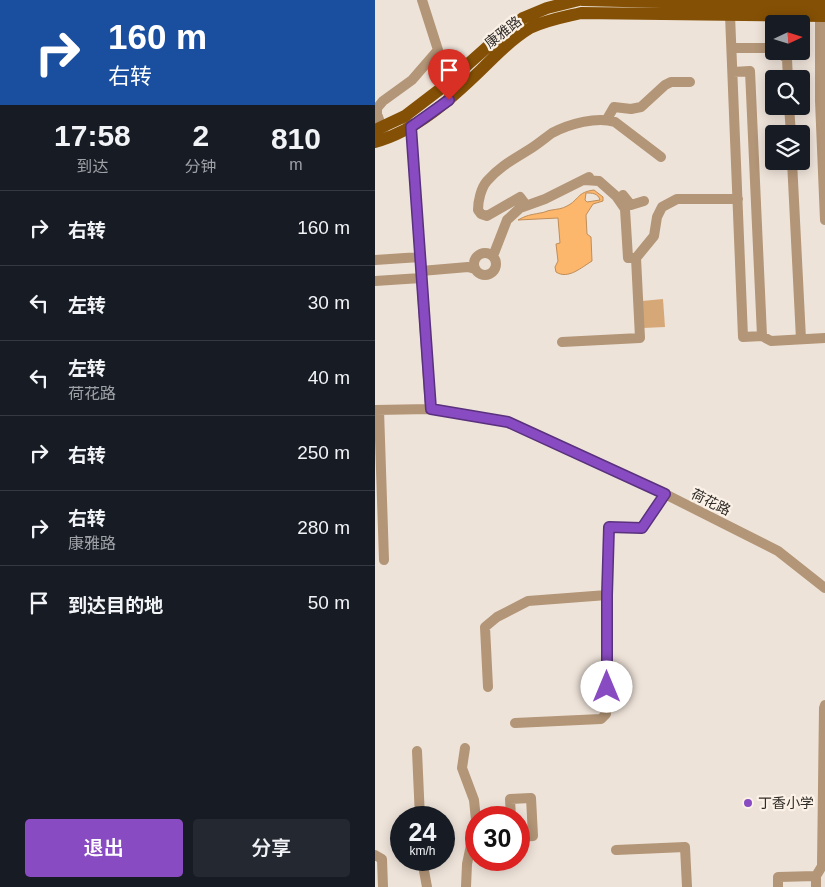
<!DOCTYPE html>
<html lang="zh">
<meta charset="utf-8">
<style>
body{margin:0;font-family:Arial,"Noto Sans SC",sans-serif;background:#242831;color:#f1f3f6;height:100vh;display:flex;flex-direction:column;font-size:19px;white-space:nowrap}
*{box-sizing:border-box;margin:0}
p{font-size:16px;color:#9ea1a6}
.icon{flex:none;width:28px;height:28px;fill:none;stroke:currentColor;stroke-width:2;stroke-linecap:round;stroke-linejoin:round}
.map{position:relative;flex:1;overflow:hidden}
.details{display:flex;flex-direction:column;background:#171b24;width:375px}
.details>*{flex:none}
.banner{background:#1a4fa0;color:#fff;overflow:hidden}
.needle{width:32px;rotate:86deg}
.controls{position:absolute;left:390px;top:15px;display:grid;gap:10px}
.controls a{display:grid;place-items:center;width:45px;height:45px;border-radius:5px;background:#171b24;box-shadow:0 2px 12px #0003;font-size:25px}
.speed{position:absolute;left:15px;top:806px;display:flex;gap:10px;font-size:25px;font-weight:700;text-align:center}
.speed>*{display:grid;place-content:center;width:65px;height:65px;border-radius:50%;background:#171b24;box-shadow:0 2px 12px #0003;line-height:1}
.speed small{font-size:12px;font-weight:400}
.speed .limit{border:8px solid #d22;background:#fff;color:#111}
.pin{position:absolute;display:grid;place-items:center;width:42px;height:42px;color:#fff;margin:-51px -21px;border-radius:50% 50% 50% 0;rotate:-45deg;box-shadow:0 0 5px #0007}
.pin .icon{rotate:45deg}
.me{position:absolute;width:55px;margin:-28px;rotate:0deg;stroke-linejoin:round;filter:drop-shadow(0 0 4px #0008)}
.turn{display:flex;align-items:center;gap:18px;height:105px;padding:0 25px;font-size:22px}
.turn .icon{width:65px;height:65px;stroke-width:2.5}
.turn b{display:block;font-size:35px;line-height:42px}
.eta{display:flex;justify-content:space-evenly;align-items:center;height:85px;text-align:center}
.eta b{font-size:30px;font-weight:600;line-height:35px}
.action{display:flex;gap:10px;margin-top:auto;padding:10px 25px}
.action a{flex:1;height:58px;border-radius:5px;background:#894bc1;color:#fff;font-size:20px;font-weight:600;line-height:58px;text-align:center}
.action a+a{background:#242831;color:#f1f3f6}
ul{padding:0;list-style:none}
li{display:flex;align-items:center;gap:15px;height:75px;padding:0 25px;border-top:1px solid #363941}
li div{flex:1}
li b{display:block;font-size:19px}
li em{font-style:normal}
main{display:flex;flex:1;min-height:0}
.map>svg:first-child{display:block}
.green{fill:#d7a877}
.water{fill:#fcb76c;stroke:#bf8d58;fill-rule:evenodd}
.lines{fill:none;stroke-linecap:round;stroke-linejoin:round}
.minor{stroke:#b39577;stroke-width:10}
.major{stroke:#845005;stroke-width:12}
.route-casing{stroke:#59317d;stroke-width:12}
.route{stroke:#894bc1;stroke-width:9}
.poi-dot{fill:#894bc1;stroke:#fbf1e6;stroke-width:2}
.labels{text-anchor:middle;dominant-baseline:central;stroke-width:4.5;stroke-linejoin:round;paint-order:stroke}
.street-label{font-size:14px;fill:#302c29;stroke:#fbf1e6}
.poi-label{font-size:14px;fill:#302c29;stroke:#fbf1e6;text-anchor:start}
</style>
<main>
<section class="details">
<div class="banner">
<div class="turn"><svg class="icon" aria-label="right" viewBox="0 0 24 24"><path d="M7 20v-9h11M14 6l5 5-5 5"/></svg><div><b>160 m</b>右转</div></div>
</div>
<div class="eta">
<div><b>17:58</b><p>到达</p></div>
<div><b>2</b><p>分钟</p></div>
<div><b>810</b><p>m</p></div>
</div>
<ul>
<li><svg class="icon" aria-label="right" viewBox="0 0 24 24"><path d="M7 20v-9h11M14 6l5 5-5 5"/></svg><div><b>右转</b></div><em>160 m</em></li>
<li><svg class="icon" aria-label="left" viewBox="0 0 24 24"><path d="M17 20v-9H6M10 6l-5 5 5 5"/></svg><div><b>左转</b></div><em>30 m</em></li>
<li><svg class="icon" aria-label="left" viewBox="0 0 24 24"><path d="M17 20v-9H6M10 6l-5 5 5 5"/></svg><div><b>左转</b><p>荷花路</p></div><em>40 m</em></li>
<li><svg class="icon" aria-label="right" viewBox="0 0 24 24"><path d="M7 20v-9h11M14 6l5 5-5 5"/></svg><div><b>右转</b></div><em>250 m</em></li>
<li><svg class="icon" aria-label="right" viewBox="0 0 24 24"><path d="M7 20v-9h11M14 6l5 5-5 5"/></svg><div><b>右转</b><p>康雅路</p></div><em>280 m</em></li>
<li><svg class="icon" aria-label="arrive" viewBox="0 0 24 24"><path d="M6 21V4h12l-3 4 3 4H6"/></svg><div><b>到达目的地</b></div><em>50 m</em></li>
</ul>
<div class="action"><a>退出</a><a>分享</a></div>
</section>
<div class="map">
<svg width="450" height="887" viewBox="0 0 450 887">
<rect width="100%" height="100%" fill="#eee3d9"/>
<path class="green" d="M288,299L290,327L268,328L267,301Z"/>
<path class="water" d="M219,190L228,197V201L218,204L211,215L212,234L216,237L217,261C207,267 193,280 181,272L180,267L183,261L181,244L185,243L183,218L143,220C152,215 155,215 165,213C169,213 173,210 177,210C182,209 187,209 192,206C204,200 202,192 219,190ZM211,193C217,193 223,193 225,200L212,202L210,200Z"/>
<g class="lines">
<path class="minor" d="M445,9V101L450,220
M355,15L368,337L387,336L396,341L450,338
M357,48H399
M403,51L412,59L413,79
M358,72L375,71L387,336
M414,106L416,134
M232,119L239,107L256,109L266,107L290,85L296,82H315
M33,122L36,127L55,409
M9,133L2,114V108L8,101L37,80L63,50L47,0
M417,161L426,339
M248,195L256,205L269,201
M151,205L145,197L112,216L106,214L103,210C103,201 106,188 112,181C125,166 139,159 155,149C163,144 170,138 177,133C194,124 222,116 240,122L286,157
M99 264a11 11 0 1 1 22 0a11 11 0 1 1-22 0Z
M118,256L132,220L145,208L170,199L214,177
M261,258L279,236L282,217L287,207L302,199H363
M0,260L45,257
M46,271L93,267L100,269
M0,281L46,278
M187,342L265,338L261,258H253L250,209L241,196L224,181L209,180
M0,410L55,409L133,422L290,494L403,551L450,588
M4,410L9,560
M113,687L110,627L122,617L153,601L232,595L234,527L267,528L290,494
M140,723L226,719L231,714L232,705V595
M90,748L87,768L99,800L101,820
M42,751L45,818
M136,818L135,799L156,798L158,836L144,837
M241,850L310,847L312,887
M0,855L7,859L8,887
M47,860L52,887
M91,887L92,864L101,821
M403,887V877L441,876
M441,887V876L447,866L449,708L450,705"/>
<path class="major" d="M207,0L450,6
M0,130L30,116L64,90L119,41L148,18L172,8L204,0
M0,142C41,131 76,99 106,70C121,55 137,39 155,28C171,20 189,17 206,13L450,16"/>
</g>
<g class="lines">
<g class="route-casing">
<path id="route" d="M74,100L36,127L56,409L133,422L290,494L267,528L234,527L232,595V687"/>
</g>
<use href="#route" class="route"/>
</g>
<circle class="poi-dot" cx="373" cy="803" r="5"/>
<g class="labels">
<g class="street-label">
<text transform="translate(128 32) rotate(-38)">康雅路</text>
<text transform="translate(336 502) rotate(26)">荷花路</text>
</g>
<g class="poi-label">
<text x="383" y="803">丁香小学</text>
</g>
</g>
</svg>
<div class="controls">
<a><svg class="needle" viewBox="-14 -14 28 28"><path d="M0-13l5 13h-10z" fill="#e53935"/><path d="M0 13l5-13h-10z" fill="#9ea1a6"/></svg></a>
<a><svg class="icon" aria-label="search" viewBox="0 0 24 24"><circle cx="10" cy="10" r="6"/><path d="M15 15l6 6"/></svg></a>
<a><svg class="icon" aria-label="layers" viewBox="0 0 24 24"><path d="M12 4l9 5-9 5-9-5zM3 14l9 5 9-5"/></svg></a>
</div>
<div class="speed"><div>24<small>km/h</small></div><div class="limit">30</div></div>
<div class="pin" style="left:74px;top:100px;background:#d93025"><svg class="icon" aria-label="arrive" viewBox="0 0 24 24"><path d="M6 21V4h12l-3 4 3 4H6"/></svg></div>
<svg class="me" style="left:232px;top:687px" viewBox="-20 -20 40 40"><circle r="19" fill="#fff"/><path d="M0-13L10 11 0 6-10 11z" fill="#894bc1"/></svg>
</div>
</main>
